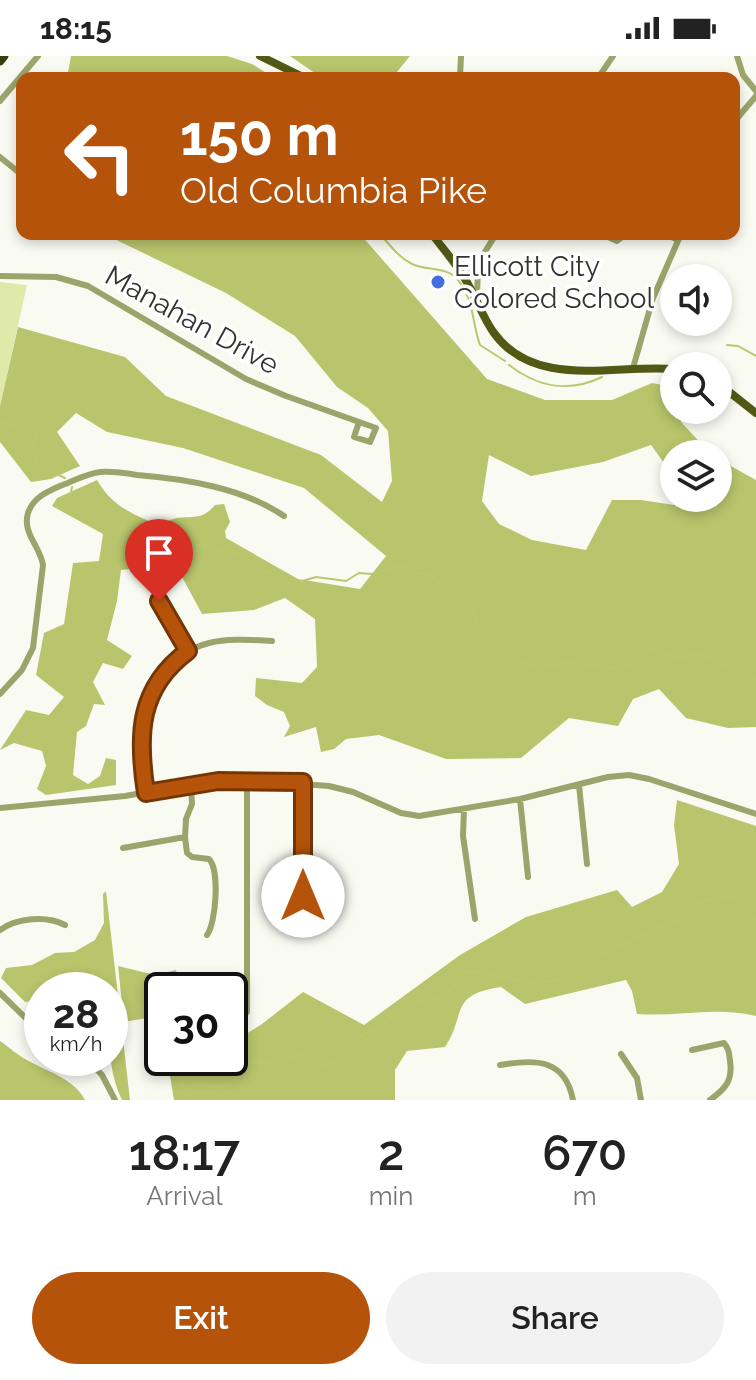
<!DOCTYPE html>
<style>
body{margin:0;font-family:Raleway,sans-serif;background:#f2f2f2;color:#222;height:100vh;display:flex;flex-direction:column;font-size:30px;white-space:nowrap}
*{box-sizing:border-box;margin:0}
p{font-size:26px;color:#767676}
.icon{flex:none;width:44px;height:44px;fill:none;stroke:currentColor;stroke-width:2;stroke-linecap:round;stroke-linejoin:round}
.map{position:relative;height:1044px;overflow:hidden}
.details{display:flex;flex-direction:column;background:#fff;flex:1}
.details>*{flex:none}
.guide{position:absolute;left:16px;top:16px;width:724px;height:168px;border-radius:16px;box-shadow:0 4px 12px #0003;background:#b45309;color:#fff;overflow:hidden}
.tools{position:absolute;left:660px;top:208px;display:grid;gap:16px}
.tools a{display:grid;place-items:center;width:72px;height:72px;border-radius:50%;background:#fff;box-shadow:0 4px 12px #0003;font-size:40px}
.speed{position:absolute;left:24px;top:916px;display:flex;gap:16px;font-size:40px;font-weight:700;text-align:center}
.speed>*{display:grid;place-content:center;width:104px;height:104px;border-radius:50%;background:#fff;box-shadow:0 4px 12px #0003;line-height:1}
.speed small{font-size:20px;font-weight:400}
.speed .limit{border:4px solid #111;border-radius:12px;background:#fff;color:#111}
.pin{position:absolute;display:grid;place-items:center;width:68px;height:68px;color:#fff;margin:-82px -34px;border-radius:50% 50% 50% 0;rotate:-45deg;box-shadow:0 0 8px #0007}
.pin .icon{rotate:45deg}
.me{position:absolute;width:88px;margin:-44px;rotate:0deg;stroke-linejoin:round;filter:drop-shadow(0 0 6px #0008)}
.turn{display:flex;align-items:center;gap:28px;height:168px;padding:0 32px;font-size:36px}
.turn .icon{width:104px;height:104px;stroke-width:2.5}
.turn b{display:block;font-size:56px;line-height:68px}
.eta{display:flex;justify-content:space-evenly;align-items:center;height:136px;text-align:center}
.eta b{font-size:48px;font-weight:600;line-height:56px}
.primary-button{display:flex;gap:16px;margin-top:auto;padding:16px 32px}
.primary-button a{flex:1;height:92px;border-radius:48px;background:#b45309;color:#fff;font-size:32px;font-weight:600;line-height:92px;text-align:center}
.primary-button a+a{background:#f2f2f2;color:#222}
.status{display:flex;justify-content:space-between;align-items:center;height:56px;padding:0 40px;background:#fff;direction:ltr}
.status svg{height:22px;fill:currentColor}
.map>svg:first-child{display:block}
.green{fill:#dee9aa}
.forest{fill:#b8c56c}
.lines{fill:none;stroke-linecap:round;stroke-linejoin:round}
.stream{stroke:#bac76e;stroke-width:2}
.minor{stroke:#9ba46b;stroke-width:6}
.major{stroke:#515915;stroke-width:8}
.highway{stroke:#383e0c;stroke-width:9}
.route-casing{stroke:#753606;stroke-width:20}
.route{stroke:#b45309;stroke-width:14}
.poi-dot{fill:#416fe0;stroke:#fff;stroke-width:3}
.labels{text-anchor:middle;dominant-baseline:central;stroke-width:7;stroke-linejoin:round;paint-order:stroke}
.poi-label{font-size:28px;fill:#333431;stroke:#fff;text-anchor:start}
.street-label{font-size:28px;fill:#333431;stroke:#fff}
</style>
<div class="status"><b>18:15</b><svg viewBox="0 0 49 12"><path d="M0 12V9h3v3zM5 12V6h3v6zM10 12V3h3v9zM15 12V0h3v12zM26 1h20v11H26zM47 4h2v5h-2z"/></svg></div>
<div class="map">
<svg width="756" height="1044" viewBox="0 0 756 1044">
<rect width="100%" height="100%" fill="#f9fbf3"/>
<path class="green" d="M0,226L27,229L0,350Z"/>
<path class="forest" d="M71,0H227L252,8L274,22H67Z
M290,0H410L392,22H322Z
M104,178H360L487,323L545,344H612L652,327L674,331V354H683L681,366L711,398H674V421L651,389L603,406L531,420L489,399L482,445L499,468L532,484L586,494L612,444H641L674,449L678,442H718V403L756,424V671L728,672L686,662L659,633L633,643L618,670L569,662L521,702L446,703L379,679L346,683L334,693L321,696L316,671L284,681L290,670L284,656L267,649L255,640L256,622L302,627L317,611L315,563L285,542L254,554L202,558L175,508L121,514L117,545L107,584L132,600L123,613L103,607L93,626L105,649L94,648L86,670L77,676L73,719L88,728L100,720L106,702L116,704V729L46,739L37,733L46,710L42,695L14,687L0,694L26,654L49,659L64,641L36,619L44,577L64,568L73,507L99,505L103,478L52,450L57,442L97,424C113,451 130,456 157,469C164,467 171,463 177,462C194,460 202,464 215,449L224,448L230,466L225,475L226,482L298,523L360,533L386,500L304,432L183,392L107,376L76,357L57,376L80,410L51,423L31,426L0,386V350L18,271L125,301L166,340L321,399L382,446L392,425L388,375L368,352L337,331L295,280L226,237Z
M677,744L756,770V960C717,950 677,961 637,958L632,935L626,924L525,948L501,931C448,939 467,958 445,991L407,995L395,1014V1044H174L167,1002H230V988L262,968L303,936L364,969L460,899L526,861L617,834L632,851L662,836L679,808L674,769Z
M106,835L130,1044H122C105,1009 110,972 110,934H42V947L38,944L25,946L1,922L6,912L32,909L55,897L74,896L95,884L104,867L103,838Z
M118,910L155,919L176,914L182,934H162V980L157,970L147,962L124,966Z
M0,985C9,991 17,999 27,1004C46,1015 75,1023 85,1044H0Z"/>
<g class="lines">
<path class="stream" d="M322,0L343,22
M380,178C390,189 398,201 412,208C426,215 447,210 458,224C474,243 472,267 480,289L505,305
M727,289L738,290L756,300
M509,309C537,331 569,337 602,321
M0,366L30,373L36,378L33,387L37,409L65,422
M72,431L70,441L74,446L115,469L148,477L164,487H190L241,499L250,504L262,517L271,515L284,526L292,528L316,521L346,525L359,517L373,518L401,510L416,517H429L444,531L468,545L477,566L490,583L512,603L536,612L563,607L596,609L611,613L622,607L634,610L644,592H652L682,603L700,597L756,624
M14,933C32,917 39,926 59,927L65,918H68L75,931L82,934
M110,949L115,950
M126,955C140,953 148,945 162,957
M182,1002V1031L186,1034L198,1028L217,1032L226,1030L234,1025L246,1007L278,1005L304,997C312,1001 315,1010 325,1009C341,1007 351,986 364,978C369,975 376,974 381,970C388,966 393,958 400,954C424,940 451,948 461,919L470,915L527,926L558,925L601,898L688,859L696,848L709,843L733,841L740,845L756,863"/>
<path class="minor" d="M737,0L743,19L756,35
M460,22L461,0
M598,22L613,0
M0,45L38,0
M734,66L756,40
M0,101L22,119
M601,178L617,185L626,178
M665,178L678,184
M456,206L469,210L479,206
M0,220L56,221L88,230L246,323L286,340L376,372L370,386L354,381L359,366
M465,222L475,212L496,178
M477,242L478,209
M633,312L653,242L681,178
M159,545L188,595
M0,638L22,614L33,592L43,509C40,490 22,477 28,457C33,442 46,436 60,430C73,425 86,418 100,416C112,415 125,417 137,419C186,423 243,432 284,460
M247,724V956
M191,729L192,748L186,763L185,781L187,797L192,801L209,803C220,814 216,867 207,879
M579,729L587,808
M146,737C137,678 139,605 209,587C229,582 251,584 272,585
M520,743L528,821
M0,752L125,740L205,726L247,724L329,730L353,736L401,757L419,760L520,743L608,721L629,719L649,723L756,758
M464,753L463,780L475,863
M123,792L185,781
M303,840V726
M0,874C17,862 46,859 65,869
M0,937L42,978
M692,994L724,987C729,993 729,997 730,1005C733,1025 725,1033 710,1044
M621,998L637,1022L641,1044
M86,1002L102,1019L115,1044
M500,1009C534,1003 565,1002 573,1044"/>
<path class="major" d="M260,0L305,22
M432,178C443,193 456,207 465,223C476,240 482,261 494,277C535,334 615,308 674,313
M718,327L756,357"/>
<path class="highway" d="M0,5L4,0"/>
</g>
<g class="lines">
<g class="route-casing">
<path id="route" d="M159,545L188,595C138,632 137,679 146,737L218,725L303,726V840"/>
</g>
<use href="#route" class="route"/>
</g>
<circle class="poi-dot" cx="438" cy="226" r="8"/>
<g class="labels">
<g class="poi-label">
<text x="454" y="210">Ellicott City<tspan x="454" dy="32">Colored School</tspan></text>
</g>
<g class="street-label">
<text transform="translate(192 264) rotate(29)">Manahan Drive</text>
</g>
</g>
</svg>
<div class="tools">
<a><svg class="icon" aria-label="sound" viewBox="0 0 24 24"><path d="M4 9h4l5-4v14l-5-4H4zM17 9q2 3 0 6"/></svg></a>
<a><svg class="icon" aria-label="search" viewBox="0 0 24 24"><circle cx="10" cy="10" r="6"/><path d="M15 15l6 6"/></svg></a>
<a><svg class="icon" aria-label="layers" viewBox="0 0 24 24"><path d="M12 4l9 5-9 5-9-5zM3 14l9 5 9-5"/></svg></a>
</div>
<div class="speed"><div>28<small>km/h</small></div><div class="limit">30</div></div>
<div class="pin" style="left:159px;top:545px;background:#d93025"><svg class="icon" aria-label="arrive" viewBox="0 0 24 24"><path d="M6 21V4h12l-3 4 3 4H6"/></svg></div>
<svg class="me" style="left:303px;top:840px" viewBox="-20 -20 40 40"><circle r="19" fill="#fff"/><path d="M0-13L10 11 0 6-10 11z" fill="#b45309"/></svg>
<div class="guide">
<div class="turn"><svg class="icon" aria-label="left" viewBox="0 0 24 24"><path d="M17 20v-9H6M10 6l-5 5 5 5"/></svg><div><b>150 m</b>Old Columbia Pike</div></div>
</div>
</div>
<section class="details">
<div class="eta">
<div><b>18:17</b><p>Arrival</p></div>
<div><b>2</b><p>min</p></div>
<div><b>670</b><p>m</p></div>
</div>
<div class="primary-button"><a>Exit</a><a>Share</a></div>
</section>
